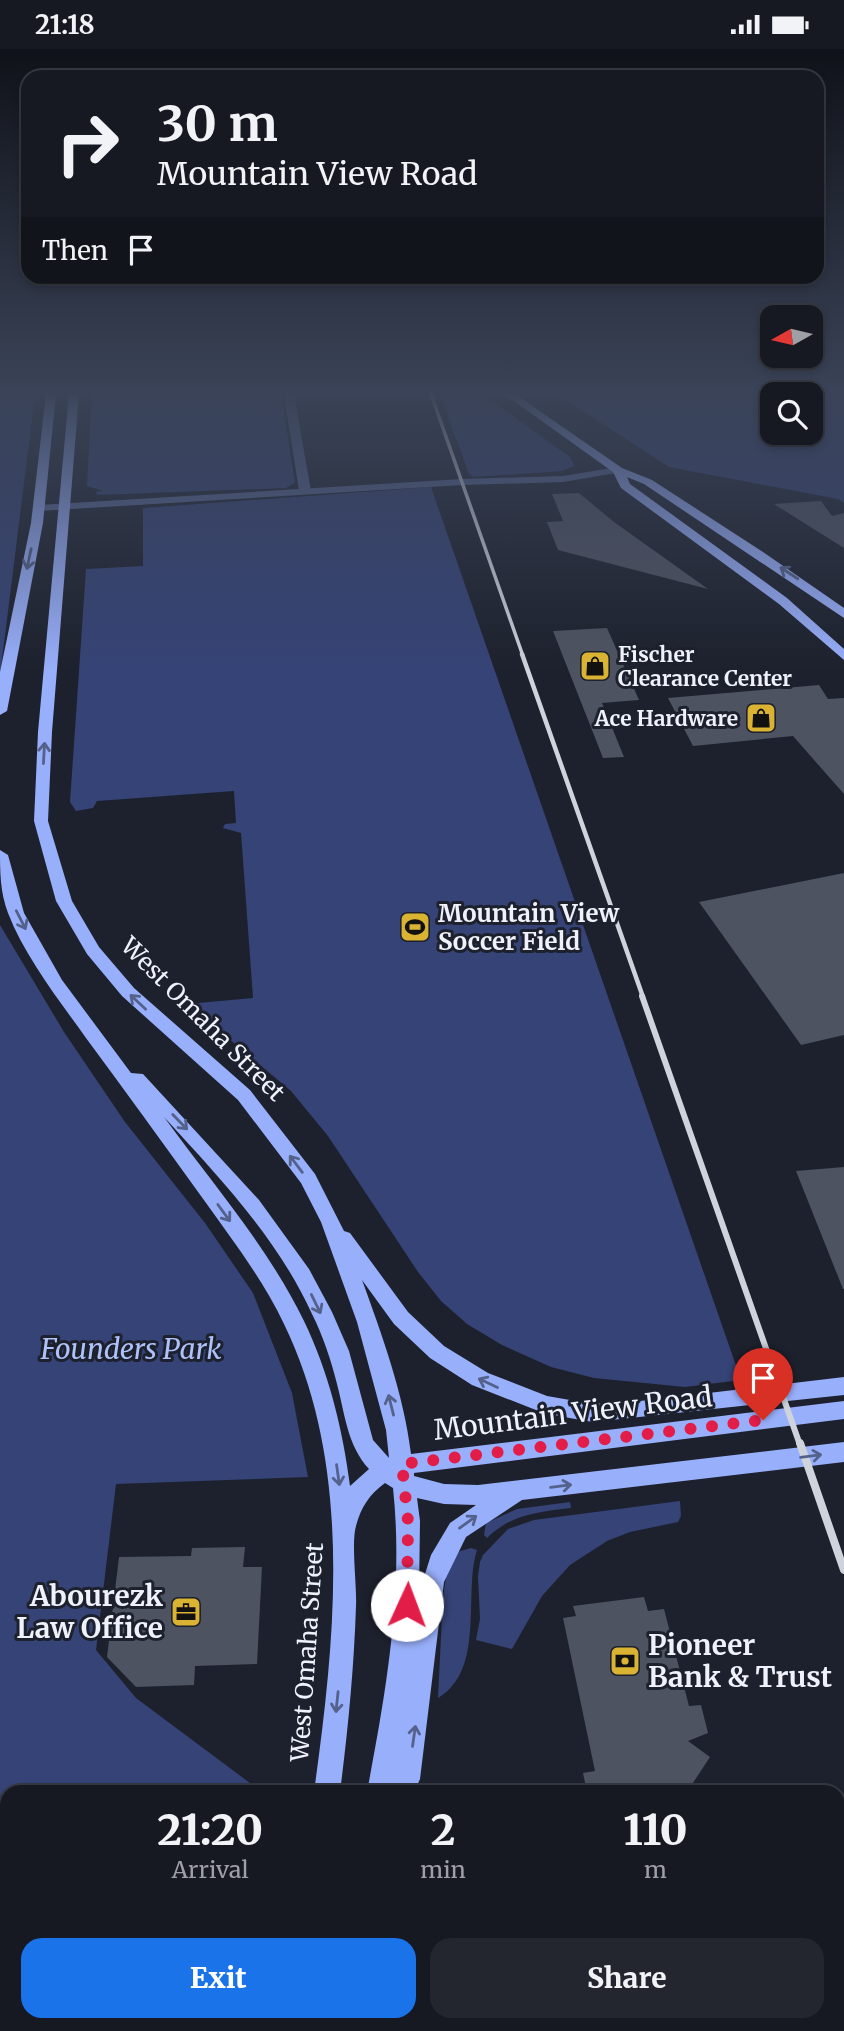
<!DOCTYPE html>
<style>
body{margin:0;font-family:Merriweather,serif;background:#23262f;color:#f1f3f6;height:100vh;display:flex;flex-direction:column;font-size:26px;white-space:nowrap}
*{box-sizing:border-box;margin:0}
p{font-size:23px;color:#9ea0a5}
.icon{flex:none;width:38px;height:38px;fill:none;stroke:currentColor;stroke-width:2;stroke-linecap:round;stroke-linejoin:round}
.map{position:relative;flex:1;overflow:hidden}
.panel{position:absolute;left:0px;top:1736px;width:845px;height:247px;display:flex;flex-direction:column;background:#161922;border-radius:21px 21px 0 0;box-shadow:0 4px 10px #0003,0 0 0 2px #353840}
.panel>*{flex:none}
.guide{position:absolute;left:21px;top:21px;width:803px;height:214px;border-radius:21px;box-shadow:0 4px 10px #0003,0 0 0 2px #353840;background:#161922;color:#f1f3f6;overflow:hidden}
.needle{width:46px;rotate:262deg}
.controls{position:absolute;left:760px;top:256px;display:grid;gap:14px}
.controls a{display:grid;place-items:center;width:63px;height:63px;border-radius:14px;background:#161922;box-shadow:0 4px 10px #0003,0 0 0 2px #353840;font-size:35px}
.pin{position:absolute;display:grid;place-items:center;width:60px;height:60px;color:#fff;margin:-72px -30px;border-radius:50% 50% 50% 0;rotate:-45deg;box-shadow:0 0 7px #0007}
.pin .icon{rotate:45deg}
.me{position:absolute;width:77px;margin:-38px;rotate:2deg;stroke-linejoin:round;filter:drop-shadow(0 0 5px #0008)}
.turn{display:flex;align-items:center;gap:24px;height:147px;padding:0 21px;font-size:32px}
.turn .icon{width:91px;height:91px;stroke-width:2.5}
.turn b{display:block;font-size:49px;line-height:60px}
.then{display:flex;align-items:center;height:66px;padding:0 21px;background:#0003;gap:14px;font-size:26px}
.eta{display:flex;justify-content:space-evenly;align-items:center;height:119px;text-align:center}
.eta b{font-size:42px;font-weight:800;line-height:49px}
.button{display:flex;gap:14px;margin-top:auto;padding:14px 21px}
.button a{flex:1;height:80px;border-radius:21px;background:#1a73e8;color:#fff;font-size:28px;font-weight:800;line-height:80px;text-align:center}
.button a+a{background:#23262f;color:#f1f3f6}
.status{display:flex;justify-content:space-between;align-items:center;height:49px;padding:0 35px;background:#161922;direction:ltr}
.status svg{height:19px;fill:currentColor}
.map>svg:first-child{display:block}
.green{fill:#354376}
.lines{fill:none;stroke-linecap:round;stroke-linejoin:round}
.river{fill:#040036;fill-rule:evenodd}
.building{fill:#4e5361}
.minor{fill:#596795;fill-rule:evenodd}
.tertiary{fill:#596795;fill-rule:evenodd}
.primary{fill:#98affb;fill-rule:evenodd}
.rail-far3{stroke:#cfd3dc;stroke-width:3.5}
.rail-far2{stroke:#cfd3dc;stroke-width:4.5}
.rail-far1{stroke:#cfd3dc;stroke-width:6}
.rail{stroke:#cfd3dc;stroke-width:8}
.oneway{stroke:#54618a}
.route{stroke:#e11d48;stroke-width:12;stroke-dasharray:0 21.6}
.labels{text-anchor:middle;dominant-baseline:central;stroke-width:6;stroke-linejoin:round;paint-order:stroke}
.far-poi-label{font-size:21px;font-weight:bold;fill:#eff2fb;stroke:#1d212d;text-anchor:start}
.poi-label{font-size:24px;font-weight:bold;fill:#eff2fb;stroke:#1d212d;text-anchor:start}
.street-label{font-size:24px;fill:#eff2fb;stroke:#1d212d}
.near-park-label{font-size:28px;font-style:italic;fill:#afc1f9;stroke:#1d212d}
.near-street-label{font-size:28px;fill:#eff2fb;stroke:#1d212d}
.near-poi-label{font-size:28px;font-weight:bold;fill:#eff2fb;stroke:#1d212d;text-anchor:end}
</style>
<div class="status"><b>21:18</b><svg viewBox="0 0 49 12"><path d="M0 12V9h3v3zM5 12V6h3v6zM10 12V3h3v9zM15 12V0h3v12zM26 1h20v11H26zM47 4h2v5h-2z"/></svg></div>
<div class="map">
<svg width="844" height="1982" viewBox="0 0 844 1982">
<rect width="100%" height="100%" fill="#1d212d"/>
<path class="green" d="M0,345H35L0,627Z
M92,345H281L295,434L286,439L97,446L96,443L103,442L87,437Z
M440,345H482L570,408L574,417L562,422L473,428L469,425Z
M557,345H772V383H810V345H844V454L838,450L669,418Z
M431,438L741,1331L685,1338L594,1329L551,1318L502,1296L467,1275L441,1252L418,1223L328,1087L291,1042L187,955L253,949L241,784L223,779L225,775L236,774L234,742L97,752L93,759L76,762L70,753L86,520L143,517V459Z
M0,876L64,983L125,1073L205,1174L253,1244L292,1344L308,1428L116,1435L96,1601L136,1649L262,1743H7V1976H221L219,1982H0Z
M680,1452L681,1467L678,1473L630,1483L607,1492L570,1516L542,1547L512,1600L476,1591L480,1570L478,1527L480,1513L483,1506L508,1480L534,1471Z
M570,1453L571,1459C539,1463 511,1465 487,1489L484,1486L486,1474L517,1460Z
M471,1499L477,1501C463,1544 486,1621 438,1649L443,1547L446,1528L457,1503Z"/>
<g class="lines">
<path class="river" d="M0,1910L7,1912V1976H33L25,1982H0Z"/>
</g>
<path class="building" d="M579,444L614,473L708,540L558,501L547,473L563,472L552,445Z
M821,452L832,467L844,464V499L774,455Z
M607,579L639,651L602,654L624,708L603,709L553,582Z
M819,636L828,650L844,649V745L793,687L693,697L668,649Z
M844,824V986L801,996L699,853Z
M844,1118V1240H843L796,1122Z
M245,1498L243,1518H262L257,1615L195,1617L194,1636L136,1638L107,1608L119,1508L191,1507L192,1499Z
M644,1548L648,1562L664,1560L689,1657L701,1656L708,1684L688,1692L710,1708L687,1743H587L583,1724L595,1722L563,1569L576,1567L573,1557Z"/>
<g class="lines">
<path class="minor" d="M284,345H294L311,442L305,445L299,442Z"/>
<path class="tertiary" d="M618,418L622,419V423L563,433L462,436L39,462L33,459L39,456L462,430L563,427Z"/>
<path class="primary" d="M46,345H56L43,474L7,662L0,666V623L31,474Z
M69,345H79L52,683L48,772L72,852L99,898L134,939L250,1041L315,1125L344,1182L350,1184L408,1263L444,1297L488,1324L547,1347L593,1355L640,1352L844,1328V1346L593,1373L546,1365L472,1336L430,1309L394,1275L362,1231C382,1286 404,1346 411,1405L844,1352V1370L414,1424V1427L444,1435L478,1436L844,1393V1413L522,1451L466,1488L444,1533L420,1730L416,1739L410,1743H367C386,1643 404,1542 393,1439L385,1434C369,1446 361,1458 356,1477C351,1494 357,1536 356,1557C354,1619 348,1681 340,1743H314C335,1591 354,1419 284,1275C262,1229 231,1189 201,1147C163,1094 125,1042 86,989C59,951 25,908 8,864C0,843 0,823 0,801L8,806L24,864L62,931L131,1024L143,1025L259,1151L309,1220L332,1263L349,1302L373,1391L389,1409L386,1381L357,1273L321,1173L301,1134L238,1051L122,947L87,905L56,852L34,772L38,683ZM164,1068C219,1128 278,1190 312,1265C323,1287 331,1311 337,1335C345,1365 347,1396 369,1420L350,1437C343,1381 329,1324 304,1272C268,1198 212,1134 164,1068ZM417,1449L444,1455L476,1456L450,1474L431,1506L419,1544L420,1472Z
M504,345H515L622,419L652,431L763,503L844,559V569L644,435L627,428L630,435L787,549L844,600V611L779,555L621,439L613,423Z
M239,1976H268L266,1982H236Z
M290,1976H319L317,1982H287Z"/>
<path class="rail-far3" d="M431,345L523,607"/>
<path class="rail-far2" d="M522,605L643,948"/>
<path class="rail-far1" d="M642,947L800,1396"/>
<path class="rail" d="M800,1394L844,1521"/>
</g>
<defs><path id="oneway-shaft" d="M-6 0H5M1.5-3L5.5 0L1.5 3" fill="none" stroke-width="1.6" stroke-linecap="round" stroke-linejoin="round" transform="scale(1.75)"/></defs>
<g class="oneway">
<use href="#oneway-shaft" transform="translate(29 510) rotate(102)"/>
<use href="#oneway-shaft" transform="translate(789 524) rotate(-147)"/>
<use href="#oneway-shaft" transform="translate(44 704) rotate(-87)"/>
<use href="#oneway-shaft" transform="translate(21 871) rotate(63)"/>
<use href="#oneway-shaft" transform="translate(138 953) rotate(-137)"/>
<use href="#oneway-shaft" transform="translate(180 1073) rotate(46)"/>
<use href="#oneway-shaft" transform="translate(296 1115) rotate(-127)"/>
<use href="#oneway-shaft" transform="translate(224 1164) rotate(54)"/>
<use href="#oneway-shaft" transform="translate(316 1255) rotate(64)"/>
<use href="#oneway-shaft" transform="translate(488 1334) rotate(-155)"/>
<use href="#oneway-shaft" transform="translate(391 1356) rotate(-104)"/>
<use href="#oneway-shaft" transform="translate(811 1407) rotate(-7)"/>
<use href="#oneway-shaft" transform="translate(338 1426) rotate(82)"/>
<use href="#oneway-shaft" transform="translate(561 1437) rotate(-7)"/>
<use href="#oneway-shaft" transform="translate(468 1473) rotate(-36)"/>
<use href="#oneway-shaft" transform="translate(337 1653) rotate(96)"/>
<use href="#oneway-shaft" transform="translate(414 1687) rotate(-82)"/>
</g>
<linearGradient id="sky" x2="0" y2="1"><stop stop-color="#101219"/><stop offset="0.55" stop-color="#3a4357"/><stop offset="1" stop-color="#3a4357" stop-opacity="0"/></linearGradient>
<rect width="844" height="622" fill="url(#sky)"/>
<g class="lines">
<path class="route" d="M407,1556L408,1472L402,1415L763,1371"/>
</g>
<defs>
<g id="shop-square" transform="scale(1.575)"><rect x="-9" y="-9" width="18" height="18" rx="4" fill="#dab333" stroke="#1d212d"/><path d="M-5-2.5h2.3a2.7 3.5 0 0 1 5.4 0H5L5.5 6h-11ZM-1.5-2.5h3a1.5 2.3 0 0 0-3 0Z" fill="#111"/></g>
<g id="stadium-square" transform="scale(1.575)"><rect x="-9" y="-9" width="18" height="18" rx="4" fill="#dab333" stroke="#1d212d"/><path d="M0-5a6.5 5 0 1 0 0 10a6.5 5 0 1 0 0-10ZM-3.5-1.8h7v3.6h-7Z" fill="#111"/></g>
<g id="office-square" transform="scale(1.575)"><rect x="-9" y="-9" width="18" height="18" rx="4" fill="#dab333" stroke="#1d212d"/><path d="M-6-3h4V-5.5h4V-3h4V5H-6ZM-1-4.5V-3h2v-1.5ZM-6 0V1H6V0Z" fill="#111"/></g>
<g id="bank-square" transform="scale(1.575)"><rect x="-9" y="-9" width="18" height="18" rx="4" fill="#dab333" stroke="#1d212d"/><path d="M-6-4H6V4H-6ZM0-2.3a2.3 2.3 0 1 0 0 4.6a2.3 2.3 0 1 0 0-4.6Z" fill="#111"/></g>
</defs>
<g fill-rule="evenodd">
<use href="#shop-square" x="595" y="617"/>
<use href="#shop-square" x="761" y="669"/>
<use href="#stadium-square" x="415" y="878"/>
<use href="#office-square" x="186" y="1563"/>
<use href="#bank-square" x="625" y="1612"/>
</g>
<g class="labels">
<g class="far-poi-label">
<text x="618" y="605">Fischer<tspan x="618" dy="24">Clearance Center</tspan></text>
<text x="738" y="669" text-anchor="end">Ace Hardware</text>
</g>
<g class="poi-label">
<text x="438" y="864">Mountain View<tspan x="438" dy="28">Soccer Field</tspan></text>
</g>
<g class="street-label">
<text transform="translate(203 970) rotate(45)">West Omaha Street</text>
<text transform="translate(307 1603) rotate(-86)">West Omaha Street</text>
</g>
<g class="near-park-label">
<text x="131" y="1300">Founders Park</text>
</g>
<g class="near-street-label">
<text transform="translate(573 1364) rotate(-7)">Mountain View Road</text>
</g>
<g class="near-poi-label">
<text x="163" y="1547">Abourezk<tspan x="163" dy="32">Law Office</tspan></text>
<text x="648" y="1596" text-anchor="start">Pioneer<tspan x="648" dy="32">Bank &amp; Trust</tspan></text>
</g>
</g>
</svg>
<div class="controls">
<a><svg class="needle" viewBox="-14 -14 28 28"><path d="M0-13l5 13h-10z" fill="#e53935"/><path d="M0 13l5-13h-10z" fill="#9ea0a5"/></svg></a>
<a><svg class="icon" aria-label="search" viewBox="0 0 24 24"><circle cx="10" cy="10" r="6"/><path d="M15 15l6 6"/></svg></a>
</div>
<div class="pin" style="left:763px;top:1371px;background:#d93025"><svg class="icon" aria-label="arrive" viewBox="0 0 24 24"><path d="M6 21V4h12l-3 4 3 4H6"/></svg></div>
<svg class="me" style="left:407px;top:1556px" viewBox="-20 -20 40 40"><circle r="19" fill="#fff"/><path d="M0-13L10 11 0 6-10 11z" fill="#e11d48"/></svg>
<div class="guide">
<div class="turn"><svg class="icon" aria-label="right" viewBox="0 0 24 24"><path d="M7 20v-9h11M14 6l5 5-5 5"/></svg><div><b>30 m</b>Mountain View Road</div></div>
<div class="then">Then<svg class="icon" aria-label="arrive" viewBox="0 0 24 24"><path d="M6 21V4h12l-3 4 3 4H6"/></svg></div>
</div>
<section class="panel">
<div class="eta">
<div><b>21:20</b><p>Arrival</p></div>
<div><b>2</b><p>min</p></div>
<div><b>110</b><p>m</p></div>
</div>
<div class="button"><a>Exit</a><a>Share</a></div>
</section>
</div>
